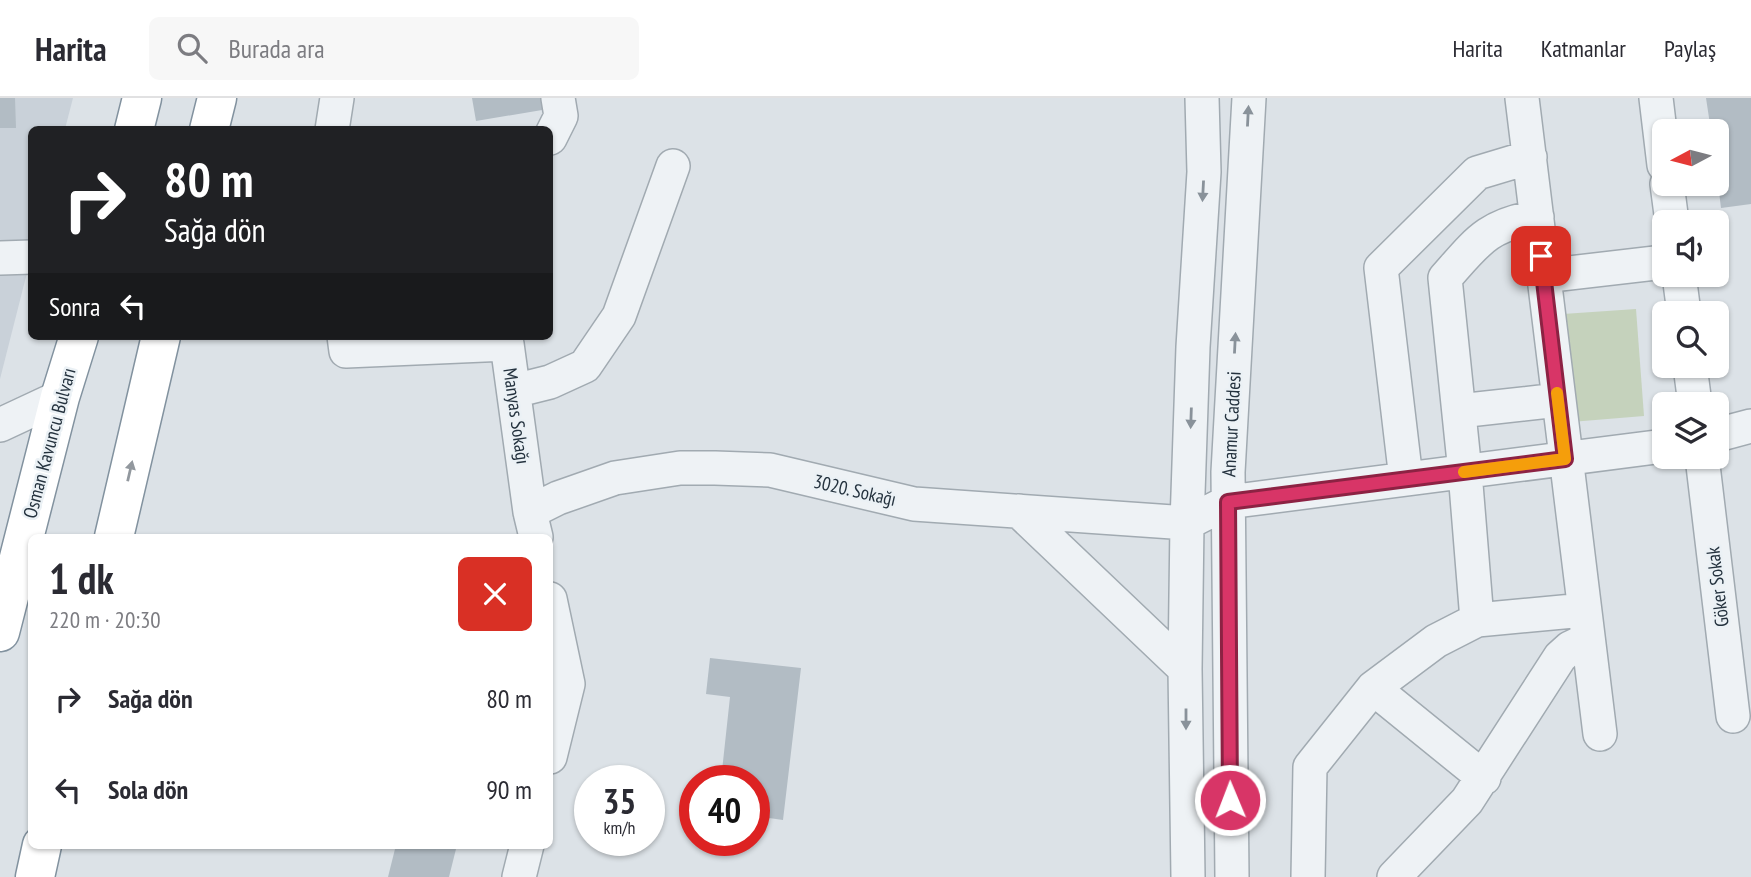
<!DOCTYPE html>
<html lang="tr">
<meta charset="utf-8">
<style>
body{margin:0;font-family:"PT Sans Narrow",sans-serif;background:#f7f7f7;color:#2b2b33;height:100vh;display:flex;flex-direction:column;font-size:26px;white-space:nowrap}
*{box-sizing:border-box;margin:0}
p{font-size:23px;color:#7c7c81}
.icon{flex:none;width:38px;height:38px;fill:none;stroke:currentColor;stroke-width:2;stroke-linecap:round;stroke-linejoin:round}
.map{position:relative;flex:1;overflow:hidden}
.side{position:absolute;left:28px;top:436px;width:525px;height:315px;display:flex;flex-direction:column;background:#fff;border-radius:10px;box-shadow:0 2px 5px #0004}
.side>*{flex:none}
.banner{position:absolute;left:28px;top:28px;width:525px;height:214px;border-radius:10px;box-shadow:0 2px 5px #0004;background:#202124;color:#fff;overflow:hidden}
.needle{width:46px;rotate:263deg}
.fabs{position:absolute;left:1652px;top:21px;display:grid;gap:14px}
.fabs a{display:grid;place-items:center;width:77px;height:77px;border-radius:10px;background:#fff;box-shadow:0 2px 5px #0004;font-size:35px}
.speed{position:absolute;left:574px;top:667px;display:flex;gap:14px;font-size:35px;font-weight:700;text-align:center}
.speed>*{display:grid;place-content:center;width:91px;height:91px;border-radius:50%;background:#fff;box-shadow:0 2px 5px #0004;line-height:1}
.speed small{font-size:18px;font-weight:400}
.speed .limit{border:10px solid #d22;background:#fff;color:#111}
.pin{position:absolute;display:grid;place-items:center;width:60px;height:60px;color:#fff;margin:-30px;border-radius:14px;box-shadow:0 4px 10px #0006}
.me{position:absolute;width:77px;margin:-38px;rotate:359deg;stroke-linejoin:round;filter:drop-shadow(0 0 5px #0008)}
.turn{display:flex;align-items:center;gap:24px;height:147px;padding:0 21px;font-size:32px}
.turn .icon{width:91px;height:91px;stroke-width:2.5}
.turn b{display:block;font-size:49px;line-height:60px}
.then{display:flex;align-items:center;height:66px;padding:0 21px;background:#0003;gap:14px;font-size:26px}
.round{display:grid;place-items:center;flex:none;width:74px;height:74px;border-radius:10px;background:#f7f7f7}
.head{display:flex;align-items:center;justify-content:space-between;height:119px;padding:0 21px}
h1{font-size:42px;font-weight:600;line-height:52px}
ul{padding:0;list-style:none}
li{display:flex;align-items:center;gap:21px;height:91px;padding:0 21px}
li div{flex:1}
li b{display:block;font-size:26px}
li em{font-style:normal}
header{display:flex;align-items:center;gap:42px;box-sizing:border-box;height:98px;padding:0 35px;background:#fff;border-bottom:2px solid #e1e1e2}
header strong{font-size:33px}
nav{display:flex;gap:38px;margin-inline-start:auto;font-size:24px}
.search{width:490px;height:63px;background:#f7f7f7;display:flex;align-items:center;gap:18px;box-sizing:border-box;padding:0 24px;border-radius:10px;color:#7c7c81;font-size:26px}
.map>svg:first-child{display:block}
.built{fill:#c9d1d9}
.green{fill:#c5d2bc}
.building{fill:#b2bcc4}
.lines{fill:none;stroke-linecap:round;stroke-linejoin:round}
.minor-casing{stroke:#a1aab1;stroke-width:36}
.highway-casing{stroke:#82929f;stroke-width:41}
.minor{stroke:#eef2f5;stroke-width:33}
.highway{stroke:#fff;stroke-width:38}
.oneway{fill:#89929a}
.oneway2{fill:#92989e}
.route-casing{stroke:#8c2243;stroke-width:18}
.route{stroke:#d83567;stroke-width:12}
.slow{stroke:#f59e0b;stroke-width:12}
.labels{text-anchor:middle;dominant-baseline:central;stroke-width:5;stroke-linejoin:round;paint-order:stroke}
.street-label{font-size:19px;fill:#24323e;stroke:#ebf1f5}
</style>
<header>
<strong>Harita</strong>
<div class="search"><svg class="icon" aria-label="search" viewBox="0 0 24 24"><circle cx="10" cy="10" r="6"/><path d="M15 15l6 6"/></svg>Burada ara</div>
<nav><a>Harita</a><a>Katmanlar</a><a>Paylaş</a></nav>
</header>
<div class="map">
<svg width="1751" height="779" viewBox="0 0 1751 779">
<rect width="100%" height="100%" fill="#dce2e7"/>
<path class="built" d="M0,0H73L65,31L32,32L31,159L0,281Z"/>
<path class="green" d="M1636,211L1644,318L1571,324L1563,216Z"/>
<path class="building" d="M0,0H15L16,30H0Z
M472,0H546L548,11L476,23Z
M1706,0H1751V106L1721,110L1717,78V33H1711Z
M710,560L801,570L783,722L754,718V682H721L730,599L706,596Z
M396,747H457L449,779H388Z"/>
<g class="lines">
<g class="minor-casing">
<path id="minor" d="M1522,0L1600,636
M1656,0L1664,67
M332,32L337,0
M550,40L561,18L558,0
M1667,86L1672,124
M0,160L32,159
M1679,177L1684,215
M1543,178L1664,164
M344,238L346,253L507,246L530,414L536,439
M1690,268L1695,306
M514,293L550,284L585,268L619,218L673,68
M1459,313L1558,302
M0,327L60,299
M1717,337L1751,328
M1702,359L1733,618
M1406,381L1381,170L1477,75L1530,59
M1019,413L1185,571
M530,414L558,400L615,380L680,370H715L770,372L914,406L1187,425L1228,404L1664,348
M550,501L568,586L550,659
M1477,522L1584,512
M1373,590L1484,680
M519,779L527,747
M1188,779L1185,571L1187,425L1193,249L1204,74L1202,0
M1232,779L1228,374L1249,0
M1308,779L1310,669L1373,590L1436,543L1477,522L1465,374L1445,180C1477,144 1487,127 1537,119
M1394,779L1467,703L1560,559L1570,550L1587,542"/>
</g>
<g class="highway-casing">
<path id="highway" d="M134,32L142,0
M209,32L217,0
M114,439L161,238
M0,534L60,299L79,238
M35,779L42,747"/>
</g>
<use href="#minor" class="minor"/>
<use href="#highway" class="highway"/>
</g>
<defs><path id="oneway-solid" d="M-6-.8H1V-3.2L6.5 0L1 3.2V.8H-6Z" transform="scale(1.75)"/></defs>
<g class="oneway">
<use href="#oneway-solid" transform="translate(1248 18) rotate(-87)"/>
<use href="#oneway-solid" transform="translate(1203 93) rotate(93)"/>
<use href="#oneway-solid" transform="translate(1235 245) rotate(-87)"/>
<use href="#oneway-solid" transform="translate(1191 320) rotate(92)"/>
<use href="#oneway-solid" transform="translate(1186 621) rotate(90)"/>
</g>
<use class="oneway2" href="#oneway-solid" transform="translate(130 373) rotate(-77)"/>
<g class="lines">
<g class="route-casing">
<path id="route" d="M1230,702L1228,404L1565,361L1541,158"/>
</g>
<use href="#route" class="route"/>
<path class="slow" d="M1464,374L1565,361L1557,295"/>
</g>
<g class="labels">
<g class="street-label">
<text transform="translate(517 318) rotate(82)">Manyas Sokağı</text>
<text transform="translate(1231 326) rotate(-87)">Anamur Caddesi</text>
<text transform="translate(49 345) rotate(-75)">Osman Kavuncu Bulvarı</text>
<text transform="translate(855 392) rotate(13)">3020. Sokağı</text>
<text transform="translate(1717 489) rotate(-97)">Göker Sokak</text>
</g>
</g>
</svg>
<div class="fabs">
<a><svg class="needle" viewBox="-14 -14 28 28"><path d="M0-13l5 13h-10z" fill="#e53935"/><path d="M0 13l5-13h-10z" fill="#7c7c81"/></svg></a>
<a><svg class="icon" aria-label="sound" viewBox="0 0 24 24"><path d="M4 9h4l5-4v14l-5-4H4zM17 9q2 3 0 6"/></svg></a>
<a><svg class="icon" aria-label="search" viewBox="0 0 24 24"><circle cx="10" cy="10" r="6"/><path d="M15 15l6 6"/></svg></a>
<a><svg class="icon" aria-label="layers" viewBox="0 0 24 24"><path d="M12 4l9 5-9 5-9-5zM3 14l9 5 9-5"/></svg></a>
</div>
<div class="speed"><div>35<small>km/h</small></div><div class="limit">40</div></div>
<div class="pin" style="left:1541px;top:158px;background:#d93025"><svg class="icon" aria-label="arrive" viewBox="0 0 24 24"><path d="M6 21V4h12l-3 4 3 4H6"/></svg></div>
<svg class="me" style="left:1230px;top:702px" viewBox="-20 -20 40 40"><circle r="17" fill="#d83567" stroke="#fff" stroke-width="3"/><path d="M0-11L8 9 0 5-8 9z" fill="#fff"/></svg>
<div class="banner">
<div class="turn"><svg class="icon" aria-label="right" viewBox="0 0 24 24"><path d="M7 20v-9h11M14 6l5 5-5 5"/></svg><div><b>80 m</b>Sağa dön</div></div>
<div class="then">Sonra<svg class="icon" aria-label="left" viewBox="0 0 24 24"><path d="M17 20v-9H6M10 6l-5 5 5 5"/></svg></div>
</div>
<section class="side">
<div class="head"><div><h1>1 dk</h1><p>220 m · 20:30</p></div><a class="round" style="background:#d93025;color:#fff"><svg class="icon" aria-label="close" viewBox="0 0 24 24"><path d="M6 6l12 12M18 6L6 18"/></svg></a></div>
<ul>
<li><svg class="icon" aria-label="right" viewBox="0 0 24 24"><path d="M7 20v-9h11M14 6l5 5-5 5"/></svg><div><b>Sağa dön</b></div><em>80 m</em></li>
<li><svg class="icon" aria-label="left" viewBox="0 0 24 24"><path d="M17 20v-9H6M10 6l-5 5 5 5"/></svg><div><b>Sola dön</b></div><em>90 m</em></li>
</ul>
</section>
</div>
